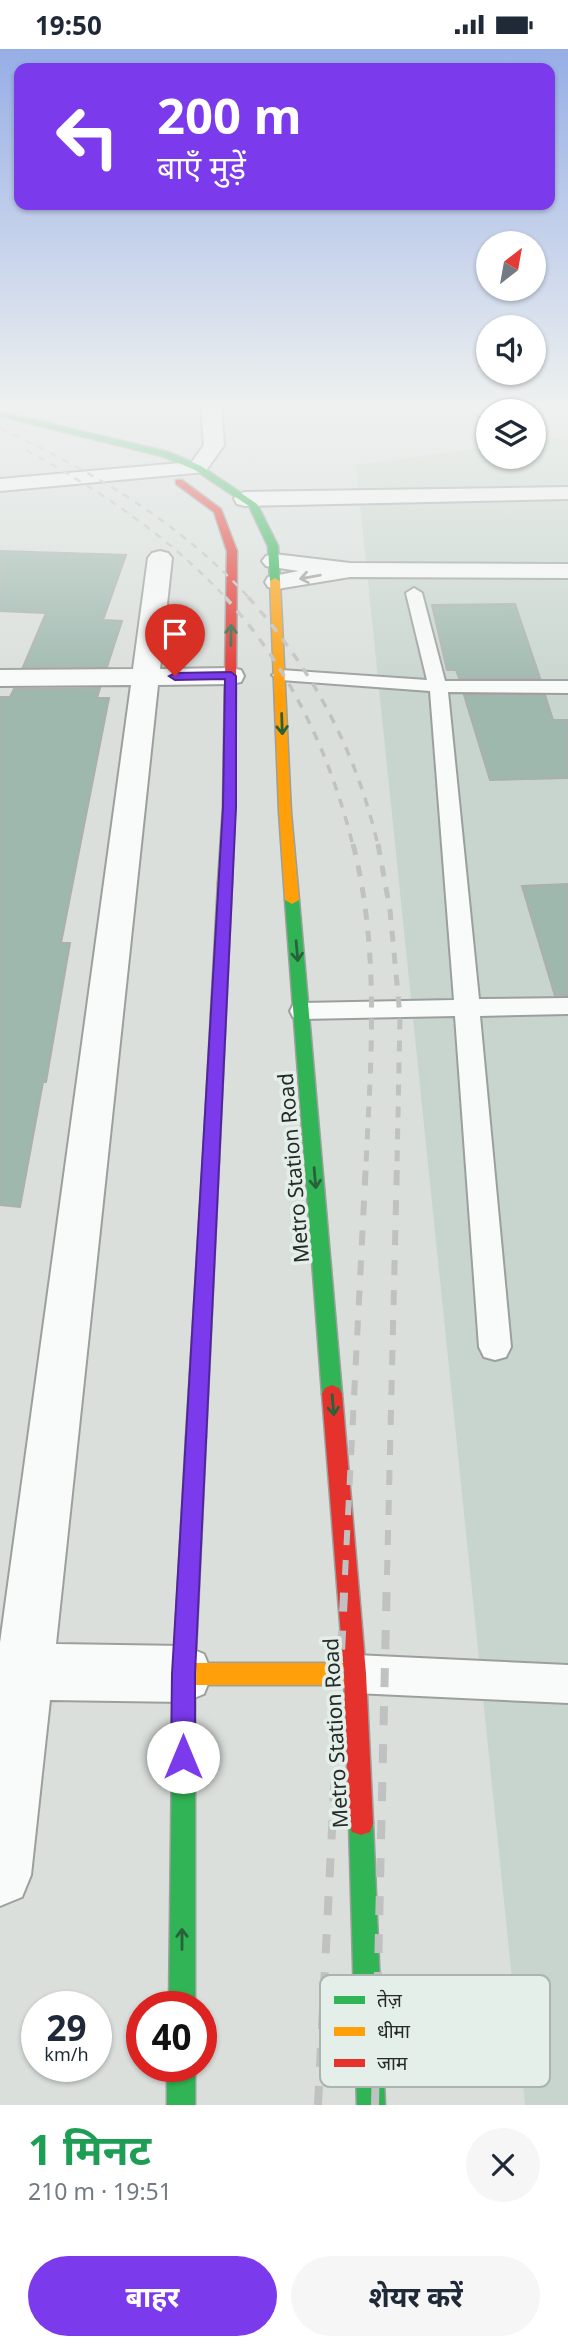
<!DOCTYPE html>
<html lang="hi">
<meta charset="utf-8">
<style>
body{margin:0;font-family:"Noto Sans","Noto Sans Devanagari",sans-serif;background:#f6f6f7;color:#1f2937;height:100vh;display:flex;flex-direction:column;font-size:26px;white-space:nowrap}
*{box-sizing:border-box;margin:0}
p{font-size:23px;color:#747a83}
.icon{flex:none;width:38px;height:38px;fill:none;stroke:currentColor;stroke-width:2;stroke-linecap:round;stroke-linejoin:round}
.map{position:relative;height:2056px;overflow:hidden}
.panel{display:flex;flex-direction:column;background:#fff;flex:1}
.panel>*{flex:none}
.banner{position:absolute;left:14px;top:14px;width:541px;height:147px;border-radius:14px;box-shadow:0 2px 5px #0004;background:#7c3aed;color:#fff;overflow:hidden}
.needle{width:46px;rotate:31deg}
.tools{position:absolute;left:476px;top:182px;display:grid;gap:14px}
.tools a{display:grid;place-items:center;width:70px;height:70px;border-radius:50%;background:#fff;box-shadow:0 2px 5px #0004;font-size:35px}
.speed{position:absolute;left:21px;top:1942px;display:flex;gap:14px;font-size:35px;font-weight:700;text-align:center}
.speed>*{display:grid;place-content:center;width:91px;height:91px;border-radius:50%;background:#fff;box-shadow:0 2px 5px #0004;line-height:1}
.speed small{font-size:18px;font-weight:400}
.speed .limit{border:10px solid #d22;background:#fff;color:#111}
.pin{position:absolute;display:grid;place-items:center;width:60px;height:60px;color:#fff;margin:-72px -30px;border-radius:50% 50% 50% 0;rotate:-45deg;box-shadow:0 0 7px #0007}
.pin .icon{rotate:45deg}
.me{position:absolute;width:77px;margin:-38px;rotate:0deg;stroke-linejoin:round;filter:drop-shadow(0 0 5px #0008)}
.turn{display:flex;align-items:center;gap:24px;height:147px;padding:0 28px;font-size:32px}
.turn .icon{width:91px;height:91px;stroke-width:2.5}
.turn b{display:block;font-size:49px;line-height:60px}
.round{display:grid;place-items:center;flex:none;width:74px;height:74px;border-radius:37px;background:#f6f6f7}
.head{display:flex;align-items:center;justify-content:space-between;height:119px;padding:0 28px}
h1{font-size:42px;font-weight:700;line-height:52px;color:#1e9e55}
.action{display:flex;gap:14px;margin-top:auto;padding:14px 28px}
.action a{flex:1;height:80px;border-radius:42px;background:#7c3aed;color:#fff;font-size:28px;font-weight:700;line-height:80px;text-align:center}
.action a+a{background:#f6f6f7;color:#1f2937}
.status{display:flex;justify-content:space-between;align-items:center;height:49px;padding:0 35px;background:#fff;direction:ltr}
.status svg{height:19px;fill:currentColor}
.map>svg:first-child{display:block}
.built{fill:#c8d5ce}
.building{fill:#9eb8ae;stroke:#abafad;stroke-width:2}
.lines{fill:none;stroke-linecap:round;stroke-linejoin:round}
.lane-casing{stroke:#9ba09d;stroke-width:4}
.street-casing{stroke:#9ba09d;stroke-width:4}
.fast-casing{stroke:#9ba09d;stroke-width:3}
.slow-casing{stroke:#9ba09d;stroke-width:3}
.jam-casing{stroke:#9ba09d;stroke-width:3}
.lane{fill:#f9fafa;fill-rule:evenodd}
.street{fill:#f9fafa;fill-rule:evenodd}
.fast{fill:#30b455;fill-rule:evenodd}
.slow{fill:#ff9f0a;fill-rule:evenodd}
.jam{fill:#e5322d;fill-rule:evenodd}
.rail-far4{stroke:#c0c1c1;stroke-width:2.5;stroke-dasharray:7 7;stroke-linecap:butt}
.rail-far3{stroke:#c0c1c1;stroke-width:3.5;stroke-dasharray:9 9;stroke-linecap:butt}
.rail-far2{stroke:#c0c1c1;stroke-width:5;stroke-dasharray:11 11;stroke-linecap:butt}
.rail-far1{stroke:#c0c1c1;stroke-width:6;stroke-dasharray:15 15;stroke-linecap:butt}
.rail{stroke:#c0c1c1;stroke-width:8;stroke-dasharray:19 19;stroke-linecap:butt}
.oneway{stroke:#9a9c9c}
.oneway2{stroke:#2a613a}
.route{fill:#7c3aed;stroke:#51269a;stroke-width:2}
.labels{text-anchor:middle;dominant-baseline:central;stroke-width:7;stroke-linejoin:round;paint-order:stroke}
.street-label{font-size:21px;fill:#262a28;stroke:#e4efea}
.key{fill:#e4efea;stroke:#abb4b0;stroke-width:2}
.key-label{font-size:19px;fill:#262a28}
</style>
<div class="status"><b>19:50</b><svg viewBox="0 0 49 12"><path d="M0 12V9h3v3zM5 12V6h3v6zM10 12V3h3v9zM15 12V0h3v12zM26 1h20v11H26zM47 4h2v5h-2z"/></svg></div>
<div class="map">
<svg width="568" height="2056" viewBox="0 0 568 2056">
<rect width="100%" height="100%" fill="#dadfdc"/>
<path class="built" d="M568,387V2056H525L356,416L488,398V408H534V392Z"/>
<path class="building" d="M0,502L126,506L103,571L122,572L107,618H23L46,564L0,562Z
M515,555L540,629H459L456,621H447L432,556Z
M100,639L97,649H109L61,894H70L46,1033H43L20,1158L0,1156V648H10L14,640Z
M464,646H545L553,671H568V729L490,731Z
M568,835V946L555,947L522,837Z"/>
<g class="lines">
<g class="lane-casing">
<path id="lane" d="M414,539L422,544L445,632H568V644L448,643L479,950L568,949V965L480,967L511,1298L506,1308L495,1311L484,1308L479,1298L455,967L302,970L293,968L290,962L293,956L302,954L454,951L430,642L281,631L272,626L281,621L427,631L406,544Z
M355,1606L568,1616V1654L355,1644L342,1638L336,1625L342,1612Z"/>
</g>
<g class="street-casing">
<path id="street" d="M201,358H221L224,396L205,423L0,442V430L192,413L204,396Z
M471,358H491L494,362H488V367C480,369 475,365 471,358Z
M568,438V450L245,457L237,455L234,450L237,445L245,443Z
M160,502L168,504L172,509L160,620L231,619L241,621L244,627L241,633L231,635L158,636L56,1595L184,1597L204,1605L212,1625L204,1645L184,1653L50,1651L31,1826L22,1848L0,1857V1594L131,636L0,637V621L133,620L148,509L152,504Z
M274,505L350,514L568,515V529L350,528L277,540L268,538L265,533L268,528L299,522L266,517L262,512L266,507Z"/>
</g>
<g class="fast-casing">
<path id="fast" d="M0,363L168,403L201,417L257,455L278,497L280,532L275,535L270,532L268,497L249,457L195,421L162,407L0,367Z
M225,830L232,834L219,1112L217,1116H205L203,1112L218,834Z
M292,847L299,851L342,1345L339,1351L332,1354L325,1351L322,1345L285,851Z
M196,1379L203,1382L206,1388L195,1625V1958H169L173,1625L186,1388L189,1382Z
M361,1762L370,1765L373,1774L385,2056H357L349,1774L352,1765Z
M167,2018H195V2056H167Z"/>
</g>
<g class="slow-casing">
<path id="slow" d="M275,529L280,532L291,763L299,851L292,855L285,851L279,763L270,532Z
M184,1614H355L363,1617L366,1625L363,1633L355,1636H184L176,1633L173,1625L176,1617Z"/>
</g>
<g class="jam-casing">
<path id="jam" d="M176,431H182L221,460L237,502L235,758L232,834L225,838L218,834L223,758L227,502L214,463L176,435Z
M211,1106L217,1108L219,1112L206,1388L203,1394L196,1397L189,1394L186,1388L203,1112L205,1108Z
M332,1336L339,1339L342,1345L366,1625L373,1774L370,1783L361,1786L352,1783L349,1774L344,1625L322,1345L325,1339Z"/>
</g>
<use href="#lane" class="lane"/>
<use href="#street" class="street"/>
<use href="#fast" class="fast"/>
<use href="#slow" class="slow"/>
<use href="#jam" class="jam"/>
<path class="rail-far4" d="M0,379C93,423 180,473 250,550
M26,401C101,442 168,487 227,550"/>
<path class="rail-far3" d="M225,548C290,619 330,704 353,797
M248,548C312,619 357,703 378,797"/>
<path class="rail-far2" d="M353,795C380,901 371,1008 366,1115
M378,795L390,861L400,967L397,1115"/>
<path class="rail-far1" d="M345,1526L366,1113
M387,1526L397,1113"/>
<path class="rail" d="M318,2056L345,1525
M375,2056L387,1525"/>
</g>
<defs><path id="oneway-shaft" d="M-6 0H5M1.5-3L5.5 0L1.5 3" fill="none" stroke-width="1.6" stroke-linecap="round" stroke-linejoin="round" transform="scale(1.75)"/></defs>
<use class="oneway" href="#oneway-shaft" transform="translate(310 528) rotate(170)"/>
<g class="oneway2">
<use href="#oneway-shaft" transform="translate(231 586) rotate(-89)"/>
<use href="#oneway-shaft" transform="translate(282 675) rotate(88)"/>
<use href="#oneway-shaft" transform="translate(297 902) rotate(85)"/>
<use href="#oneway-shaft" transform="translate(315 1129) rotate(85)"/>
<use href="#oneway-shaft" transform="translate(333 1356) rotate(85)"/>
<use href="#oneway-shaft" transform="translate(182 1890) rotate(-90)"/>
</g>
<linearGradient id="sky" x2="0" y2="1"><stop stop-color="#96aee6"/><stop offset="0.55" stop-color="#eef1ef"/><stop offset="1" stop-color="#eef1ef" stop-opacity="0"/></linearGradient>
<rect width="568" height="646" fill="url(#sky)"/>
<path class="route" d="M231,623L236,627V758L195,1625V1708L192,1717L183,1720L175,1717L171,1708L172,1625L223,758L225,630L175,631L169,627L175,624Z"/>
<g class="labels">
<g class="street-label">
<text transform="translate(293 1119) rotate(-95)">Metro Station Road</text>
<text transform="translate(335 1684) rotate(-93)">Metro Station Road</text>
</g>
</g>
<rect x="320" y="1926" width="230" height="112" rx="10" class="key"/>
<rect x="334" y="1947" width="31" height="8" fill="#30b455"/>
<rect x="334" y="1978" width="31" height="9" fill="#ff9f0a"/>
<rect x="334" y="2010" width="31" height="8" fill="#e5322d"/>
<g class="key-label">
<text x="377" y="1958">तेज़</text>
<text x="377" y="1989">धीमा</text>
<text x="377" y="2021">जाम</text>
</g>
</svg>
<div class="tools">
<a><svg class="needle" viewBox="-14 -14 28 28"><path d="M0-13l5 13h-10z" fill="#e53935"/><path d="M0 13l5-13h-10z" fill="#747a83"/></svg></a>
<a><svg class="icon" aria-label="sound" viewBox="0 0 24 24"><path d="M4 9h4l5-4v14l-5-4H4zM17 9q2 3 0 6"/></svg></a>
<a><svg class="icon" aria-label="layers" viewBox="0 0 24 24"><path d="M12 4l9 5-9 5-9-5zM3 14l9 5 9-5"/></svg></a>
</div>
<div class="speed"><div>29<small>km/h</small></div><div class="limit">40</div></div>
<div class="pin" style="left:175px;top:627px;background:#d93025"><svg class="icon" aria-label="arrive" viewBox="0 0 24 24"><path d="M6 21V4h12l-3 4 3 4H6"/></svg></div>
<svg class="me" style="left:183px;top:1708px" viewBox="-20 -20 40 40"><circle r="19" fill="#fff"/><path d="M0-13L10 11 0 6-10 11z" fill="#7c3aed"/></svg>
<div class="banner">
<div class="turn"><svg class="icon" aria-label="left" viewBox="0 0 24 24"><path d="M17 20v-9H6M10 6l-5 5 5 5"/></svg><div><b>200 m</b>बाएँ मुड़ें</div></div>
</div>
</div>
<section class="panel">
<div class="head"><div><h1>1 मिनट</h1><p>210 m · 19:51</p></div><a class="round"><svg class="icon" aria-label="close" viewBox="0 0 24 24"><path d="M6 6l12 12M18 6L6 18"/></svg></a></div>
<div class="action"><a>बाहर</a><a>शेयर करें</a></div>
</section>
